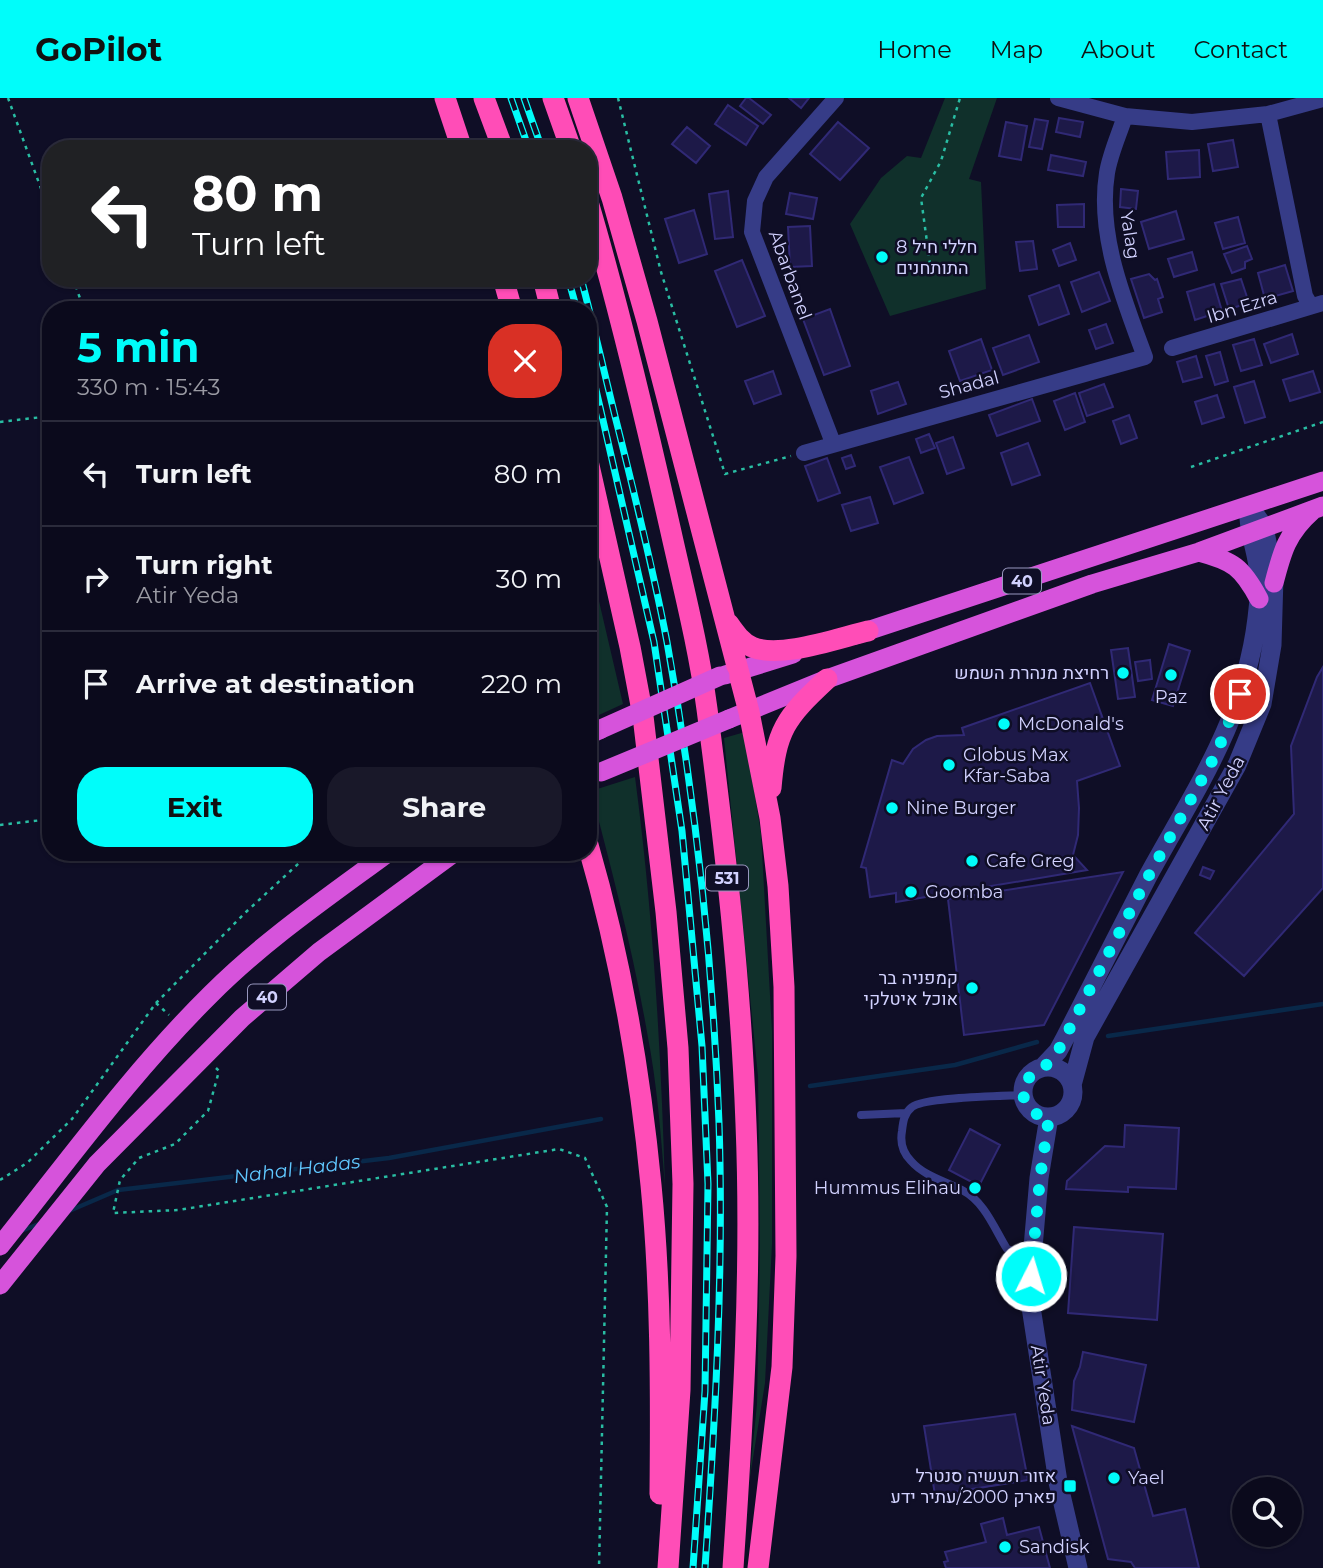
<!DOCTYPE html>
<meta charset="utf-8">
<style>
body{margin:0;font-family:Montserrat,Heebo,sans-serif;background:#191829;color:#f1f3f6;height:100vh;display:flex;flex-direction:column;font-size:26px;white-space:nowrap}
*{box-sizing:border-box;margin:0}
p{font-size:23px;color:#9a9aa3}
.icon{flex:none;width:38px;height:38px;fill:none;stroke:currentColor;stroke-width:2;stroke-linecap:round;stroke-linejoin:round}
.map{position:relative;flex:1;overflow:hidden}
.side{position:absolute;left:42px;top:203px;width:555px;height:560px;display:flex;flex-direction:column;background:#0b0a1c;border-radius:28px;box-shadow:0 2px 5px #0004,0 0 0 2px #2b2b3b}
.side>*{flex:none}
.banner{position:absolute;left:42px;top:42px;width:555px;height:147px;border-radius:28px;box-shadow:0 2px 5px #0004,0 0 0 2px #2b2b3b;background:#202124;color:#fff;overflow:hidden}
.fabs{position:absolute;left:1232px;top:1379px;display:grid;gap:14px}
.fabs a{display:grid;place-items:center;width:70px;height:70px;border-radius:50%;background:#0b0a1c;box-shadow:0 2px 5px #0004,0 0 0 2px #2b2b3b;font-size:35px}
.pin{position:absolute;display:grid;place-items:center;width:60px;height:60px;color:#fff;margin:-30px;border:4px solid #fff;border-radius:50%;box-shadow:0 2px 7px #0007}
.me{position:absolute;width:77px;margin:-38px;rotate:5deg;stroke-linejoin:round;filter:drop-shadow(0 0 5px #0008)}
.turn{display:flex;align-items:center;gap:24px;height:147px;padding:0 35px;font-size:32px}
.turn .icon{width:91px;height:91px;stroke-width:2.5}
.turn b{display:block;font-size:49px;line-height:60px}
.round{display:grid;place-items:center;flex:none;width:74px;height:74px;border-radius:28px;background:#191829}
.head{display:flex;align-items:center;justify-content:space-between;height:119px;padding:0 35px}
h1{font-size:42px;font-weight:700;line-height:52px;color:#00fdfa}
.button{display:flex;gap:14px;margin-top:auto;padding:14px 35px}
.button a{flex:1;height:80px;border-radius:28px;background:#00fdfa;color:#111;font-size:28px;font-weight:700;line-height:80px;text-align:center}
.button a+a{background:#191829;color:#f1f3f6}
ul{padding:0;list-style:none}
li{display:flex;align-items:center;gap:21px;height:105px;padding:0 35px;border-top:2px solid #2b2b3b}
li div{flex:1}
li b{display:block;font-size:26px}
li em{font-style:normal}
header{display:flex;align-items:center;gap:42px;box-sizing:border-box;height:98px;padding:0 35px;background:#00fdfa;color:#111}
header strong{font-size:33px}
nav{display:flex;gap:38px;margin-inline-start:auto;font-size:24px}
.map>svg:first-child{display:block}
.green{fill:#10302b}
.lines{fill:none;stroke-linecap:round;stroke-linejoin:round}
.stream{stroke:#092849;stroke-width:4.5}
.building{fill:#1d1948;stroke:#302975;stroke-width:2}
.path{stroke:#29bda3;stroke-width:2.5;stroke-dasharray:3.5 5;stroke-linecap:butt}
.service{stroke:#363c87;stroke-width:8}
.minor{stroke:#363c87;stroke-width:16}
.tertiary{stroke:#363c87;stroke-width:19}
.trunk{stroke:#d653db;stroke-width:19}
.motorway{stroke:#ff4db7;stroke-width:21}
.rail-casing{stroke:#00fdfa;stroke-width:7}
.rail{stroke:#0f0e26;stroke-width:4.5;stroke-dasharray:13;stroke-linecap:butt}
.trunk-bridge{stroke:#d653db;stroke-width:19}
.route{stroke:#00fdfa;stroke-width:12;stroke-dasharray:0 21.6}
.poi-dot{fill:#00fdfa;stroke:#0f0e26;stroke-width:2.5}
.labels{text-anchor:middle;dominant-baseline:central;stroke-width:5;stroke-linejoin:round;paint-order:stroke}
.shield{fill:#0f0e26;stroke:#9897be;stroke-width:2}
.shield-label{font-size:16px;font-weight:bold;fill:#d2d2ff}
.street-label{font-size:18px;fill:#d2d2ff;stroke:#0f0e26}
.poi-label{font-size:18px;fill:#d2d2ff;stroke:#0f0e26;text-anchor:start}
.water-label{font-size:19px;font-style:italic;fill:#60c8ff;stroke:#0f0e26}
</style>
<header>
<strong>GoPilot</strong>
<nav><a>Home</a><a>Map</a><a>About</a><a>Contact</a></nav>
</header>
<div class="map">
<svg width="1323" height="1470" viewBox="0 0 1323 1470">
<rect width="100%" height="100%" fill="#0f0e26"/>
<path class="green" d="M945,0H997L969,81L981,84L986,191L890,218L850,126L881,80L907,58L921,60Z
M588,456L623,606L588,622Z
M745,634L761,736L772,933V1146L765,1285L749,1385L757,1306L760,1147L758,978L724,640Z
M635,679C653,815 661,952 665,1089C661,1037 657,985 647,934C633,853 612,773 591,693Z"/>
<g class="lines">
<path class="stream" d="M1108,938L1323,906
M810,988L955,967L1037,944
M69,1113L118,1092L389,1060L601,1021
M21,1133L39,1126"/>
</g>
<path class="building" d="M746,0H749L771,17L763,26L740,8Z
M789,0H809L801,10Z
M728,7L758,28L746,47L715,26Z
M1059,20L1083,24L1080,39L1056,34Z
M1035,21L1048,23L1042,51L1029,49Z
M838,24L869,50L840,82L810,56Z
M1006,24L1027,28L1021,62L999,58Z
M687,29L710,48L696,65L672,46Z
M1233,42L1238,69L1213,73L1208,46Z
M1199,52L1200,79L1168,81L1166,54Z
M1051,57L1086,64L1083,78L1048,72Z
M1121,91L1138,93L1136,111L1120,109Z
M728,93L733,139L715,141L709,96Z
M790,95L817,100L813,121L786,116Z
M1084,106V129H1058L1057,107Z
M694,112L707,156L679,165L665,121Z
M1176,113L1184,141L1149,151L1141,124Z
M1238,119L1245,145L1223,151L1215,125Z
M810,128L812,168L790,169L788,129Z
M1033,143L1037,171L1020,173L1016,144Z
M1070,145L1076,162L1059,168L1053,152Z
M1247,148L1252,161L1245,164V170L1232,175L1224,156Z
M1192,154L1197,172L1174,179L1168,161Z
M742,162L765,218L737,229L715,173Z
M1285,167L1293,193L1265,201L1258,175Z
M1099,174L1110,203L1082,214L1071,184Z
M1149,176L1155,182L1157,181L1163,199L1158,201L1162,214L1144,220L1131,181Z
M1241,181L1249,205L1229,211L1221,186Z
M1214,186L1222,213L1195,222L1187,194Z
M1059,187L1069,216L1039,227L1029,198Z
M830,211L850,268L824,277L803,221Z
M1106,226L1113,245L1096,251L1089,232Z
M1292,236L1298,256L1271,265L1264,246Z
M1029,237L1039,264L1003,277L993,250Z
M981,241L992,272L960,283L949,253Z
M1254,241L1262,267L1241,273L1233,247Z
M1220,254L1228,283L1215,287L1206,258Z
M1196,258L1202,279L1183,284L1177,264Z
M773,273L781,296L754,306L745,283Z
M1313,273L1320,294L1290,303L1283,282Z
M1254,283L1265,319L1245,325L1234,289Z
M898,284L906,306L878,316L871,293Z
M1104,286L1113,309L1087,318L1079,295Z
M1075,295L1085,324L1065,332L1054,303Z
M1217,297L1224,319L1202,326L1195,304Z
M1032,301L1040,323L997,338L989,317Z
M1129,317L1137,340L1121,346L1113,323Z
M929,336L935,350L921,355L916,341Z
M953,339L964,370L947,376L936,345Z
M1028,345L1040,377L1012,387L1001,355Z
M851,357L855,368L846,371L842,360Z
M909,359L923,395L894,406L880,369Z
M827,360L840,395L818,403L805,368Z
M870,399L878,425L851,433L842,407Z
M1169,546L1190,553L1173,608L1152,602Z
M1128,550L1135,599L1118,601L1111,552Z
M1150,562L1152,581L1138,583L1135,564Z
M1323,569V790L1244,878L1195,835L1294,716L1291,648L1317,579Z
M1090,585L1120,668L1077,683L1079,710L1078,737L1073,757L1087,772L896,804V795L870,799L866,770L861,769L892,662L903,666L913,651L926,642L937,638L964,637L962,630Z
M1203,769L1214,773L1210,781L1200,777Z
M1123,774L1044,927L964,937L948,801Z
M1125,1027L1179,1030L1176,1091L1128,1089V1094L1066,1091L1067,1083L1105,1048L1124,1049Z
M970,1031L1000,1047L979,1088L949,1072Z
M1074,1129L1163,1136L1157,1222L1068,1215Z
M1083,1254L1146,1267L1134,1324L1072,1312L1074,1283L1080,1269Z
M1015,1316L1028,1382L935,1397L924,1328Z
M1072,1328L1134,1350L1153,1418L1185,1411L1199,1470H1135L1131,1464L1108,1461Z
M1003,1420L1007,1437L1039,1429L1050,1470H946L944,1464L948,1463L945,1454L986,1444L981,1426Z"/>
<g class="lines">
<path class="path" d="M8,0L51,118
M618,0L661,174L725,376L791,358
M930,166L921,100L941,63L960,0
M73,180L84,212
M0,324L51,318
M1191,369L1323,324
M0,727L51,721
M299,754L302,762
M156,905L169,917
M216,970L219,973L208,1013L175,1046L139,1060L120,1082L113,1115L178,1112L559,1051L585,1060L607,1109L599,1470
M0,1082L27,1065L72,1021L156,905L246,814L311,754"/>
<path class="service" d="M1023,997C1003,998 924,999 912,1009C904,1015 903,1024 902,1033C900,1044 903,1055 911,1063C924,1078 945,1083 962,1092C985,1104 994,1130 1007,1151L1032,1159
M861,1017L906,1015"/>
<path class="minor" d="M1058,0L1125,18L1192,24L1268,16L1323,1
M1268,16L1305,198L1311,208
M1172,250L1323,205
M833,345L752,134L755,103L766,79L836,0
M804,355L1145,259C1124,202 1097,137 1107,75C1110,56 1119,37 1125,18"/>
<path class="tertiary" d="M1043,969L1058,953L1065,940C1093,886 1120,832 1148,778C1195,692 1245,621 1257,520C1259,506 1260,491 1259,477C1258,457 1250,439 1249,420
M1023 994a25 25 0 1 1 50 0a25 25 0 1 1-50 0Z
M1072,987L1085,939L1237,667L1262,606L1272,547L1274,479L1264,429L1249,408
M1049,1019L1039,1080L1029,1196L1058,1384L1078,1470"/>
<path class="trunk" d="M1199,454C1233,463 1242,469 1259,501
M1274,485C1282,454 1287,435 1312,413
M855,537L1323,383
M725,577L793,556
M729,621L827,581L1092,486L1199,454L1323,408
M588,637L601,631
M0,1148C68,1063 133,973 211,896C265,842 328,799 389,754
M0,1187L97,1066L242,920L319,854L455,754"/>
<path class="motorway" d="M445,0L462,51
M484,0L503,51
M553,0L571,51
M578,0L612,100L647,223L749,614L770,720L778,788L784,889L786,1158L782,1269L758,1470
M588,104C620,212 646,323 671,434C684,492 699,551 707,611C725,748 741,887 746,1026C752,1174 743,1322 733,1470
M503,180L512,212
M543,180L551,212
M588,363L630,549L643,618L666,814L678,950L683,1086L680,1292L668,1470
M728,525C735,535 741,544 752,549C780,561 838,540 868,533
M771,690C776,632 785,620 827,581
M588,747C620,857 640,973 651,1087C661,1189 661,1294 660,1396"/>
<g class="rail-casing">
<path id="rail" d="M511,0L529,51
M524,0L542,51
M568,180L577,212
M581,180C594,229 605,278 617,326C635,398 653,471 667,544C695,700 713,866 719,1025C724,1173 715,1322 705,1470
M588,257L654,544L682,733L702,948L708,1086L705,1293L693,1470"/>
</g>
<use href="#rail" class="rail"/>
<path class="trunk-bridge" d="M601,631L720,578
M601,674L729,621"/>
</g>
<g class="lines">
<path class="route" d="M1031,1178L1040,1080L1049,1019C1040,1018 1030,1015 1026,1005C1017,987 1029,978 1043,969C1049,966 1054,958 1058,953L1148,779L1217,654L1240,596"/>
</g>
<g class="poi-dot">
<circle cx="882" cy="159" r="7"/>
<circle cx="1123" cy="575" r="7"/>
<circle cx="1171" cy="577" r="7"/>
<circle cx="1004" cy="626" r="7"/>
<circle cx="949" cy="667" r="7"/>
<circle cx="892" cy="710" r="7"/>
<circle cx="972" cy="763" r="7"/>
<circle cx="911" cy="794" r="7"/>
<circle cx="972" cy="890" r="7"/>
<circle cx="975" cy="1090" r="7"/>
<circle cx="1114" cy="1380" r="7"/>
<rect x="1063" y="1381" width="14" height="14" rx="3.5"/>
<circle cx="1005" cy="1449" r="7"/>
</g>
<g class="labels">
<g class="shield">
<rect x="1003" y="470.5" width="38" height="25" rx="5"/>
<rect x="706" y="767.5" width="42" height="25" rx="5"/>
<rect x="248" y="886.5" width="38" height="25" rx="5"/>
</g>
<g class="shield-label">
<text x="1022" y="483">40</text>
<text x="727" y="780">531</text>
<text x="267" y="899">40</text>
</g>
<g class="street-label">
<text transform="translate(1130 137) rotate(81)">Yalag</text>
<text transform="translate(790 177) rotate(70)">Abarbanel</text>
<text transform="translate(1242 209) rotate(-17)">Ibn Ezra</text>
<text transform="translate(969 287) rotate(-15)">Shadal</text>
<text transform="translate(1221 695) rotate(-62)">Atir Yeda</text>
<text transform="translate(1043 1287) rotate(81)">Atir Yeda</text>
</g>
<g class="poi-label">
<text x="896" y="149">8 חללי חיל<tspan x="896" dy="21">התותחנים</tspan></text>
<text x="1109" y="575" text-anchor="end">רחיצת מנהרת השמש</text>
<text x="1171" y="599" text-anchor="middle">Paz</text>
<text x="1018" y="626">McDonald's</text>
<text x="963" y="657">Globus Max<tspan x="963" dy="21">Kfar-Saba</tspan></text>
<text x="906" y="710">Nine Burger</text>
<text x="986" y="763">Cafe Greg</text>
<text x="925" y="794">Goomba</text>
<text x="958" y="880" text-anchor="end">קמפניה בר<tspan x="958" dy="21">אוכל איטלקי</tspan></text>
<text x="961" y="1090" text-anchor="end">Hummus Elihau</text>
<text x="1056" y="1378" text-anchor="end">אזור תעשיה סנטרל<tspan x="1056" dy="21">פארק 2000/עתיר ידע</tspan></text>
<text x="1128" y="1380">Yael</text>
<text x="1019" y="1449">Sandisk</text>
</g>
<g class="water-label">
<text transform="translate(297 1071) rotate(-7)">Nahal Hadas</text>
</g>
</g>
</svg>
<div class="fabs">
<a><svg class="icon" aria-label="search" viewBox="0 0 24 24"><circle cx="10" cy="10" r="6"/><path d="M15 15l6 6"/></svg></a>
</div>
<div class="pin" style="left:1240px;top:596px;background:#d93025"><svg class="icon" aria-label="arrive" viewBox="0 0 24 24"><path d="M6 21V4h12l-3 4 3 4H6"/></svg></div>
<svg class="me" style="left:1031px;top:1178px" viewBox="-20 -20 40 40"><circle r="17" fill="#00fdfa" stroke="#fff" stroke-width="3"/><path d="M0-11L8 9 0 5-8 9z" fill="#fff"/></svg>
<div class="banner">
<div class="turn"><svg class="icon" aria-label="left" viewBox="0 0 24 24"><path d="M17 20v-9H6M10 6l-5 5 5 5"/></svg><div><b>80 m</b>Turn left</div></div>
</div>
<section class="side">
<div class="head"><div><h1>5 min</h1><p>330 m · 15:43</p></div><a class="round" style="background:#d93025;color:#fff"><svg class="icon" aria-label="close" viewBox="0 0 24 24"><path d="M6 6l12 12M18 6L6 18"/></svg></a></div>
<ul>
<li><svg class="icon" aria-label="left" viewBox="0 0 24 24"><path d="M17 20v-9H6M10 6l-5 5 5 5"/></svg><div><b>Turn left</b></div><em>80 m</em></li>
<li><svg class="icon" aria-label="right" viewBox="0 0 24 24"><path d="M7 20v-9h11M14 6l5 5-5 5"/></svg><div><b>Turn right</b><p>Atir Yeda</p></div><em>30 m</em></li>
<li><svg class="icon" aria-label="arrive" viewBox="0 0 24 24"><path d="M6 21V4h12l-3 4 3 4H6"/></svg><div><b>Arrive at destination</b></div><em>220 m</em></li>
</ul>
<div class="button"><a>Exit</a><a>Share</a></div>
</section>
</div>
